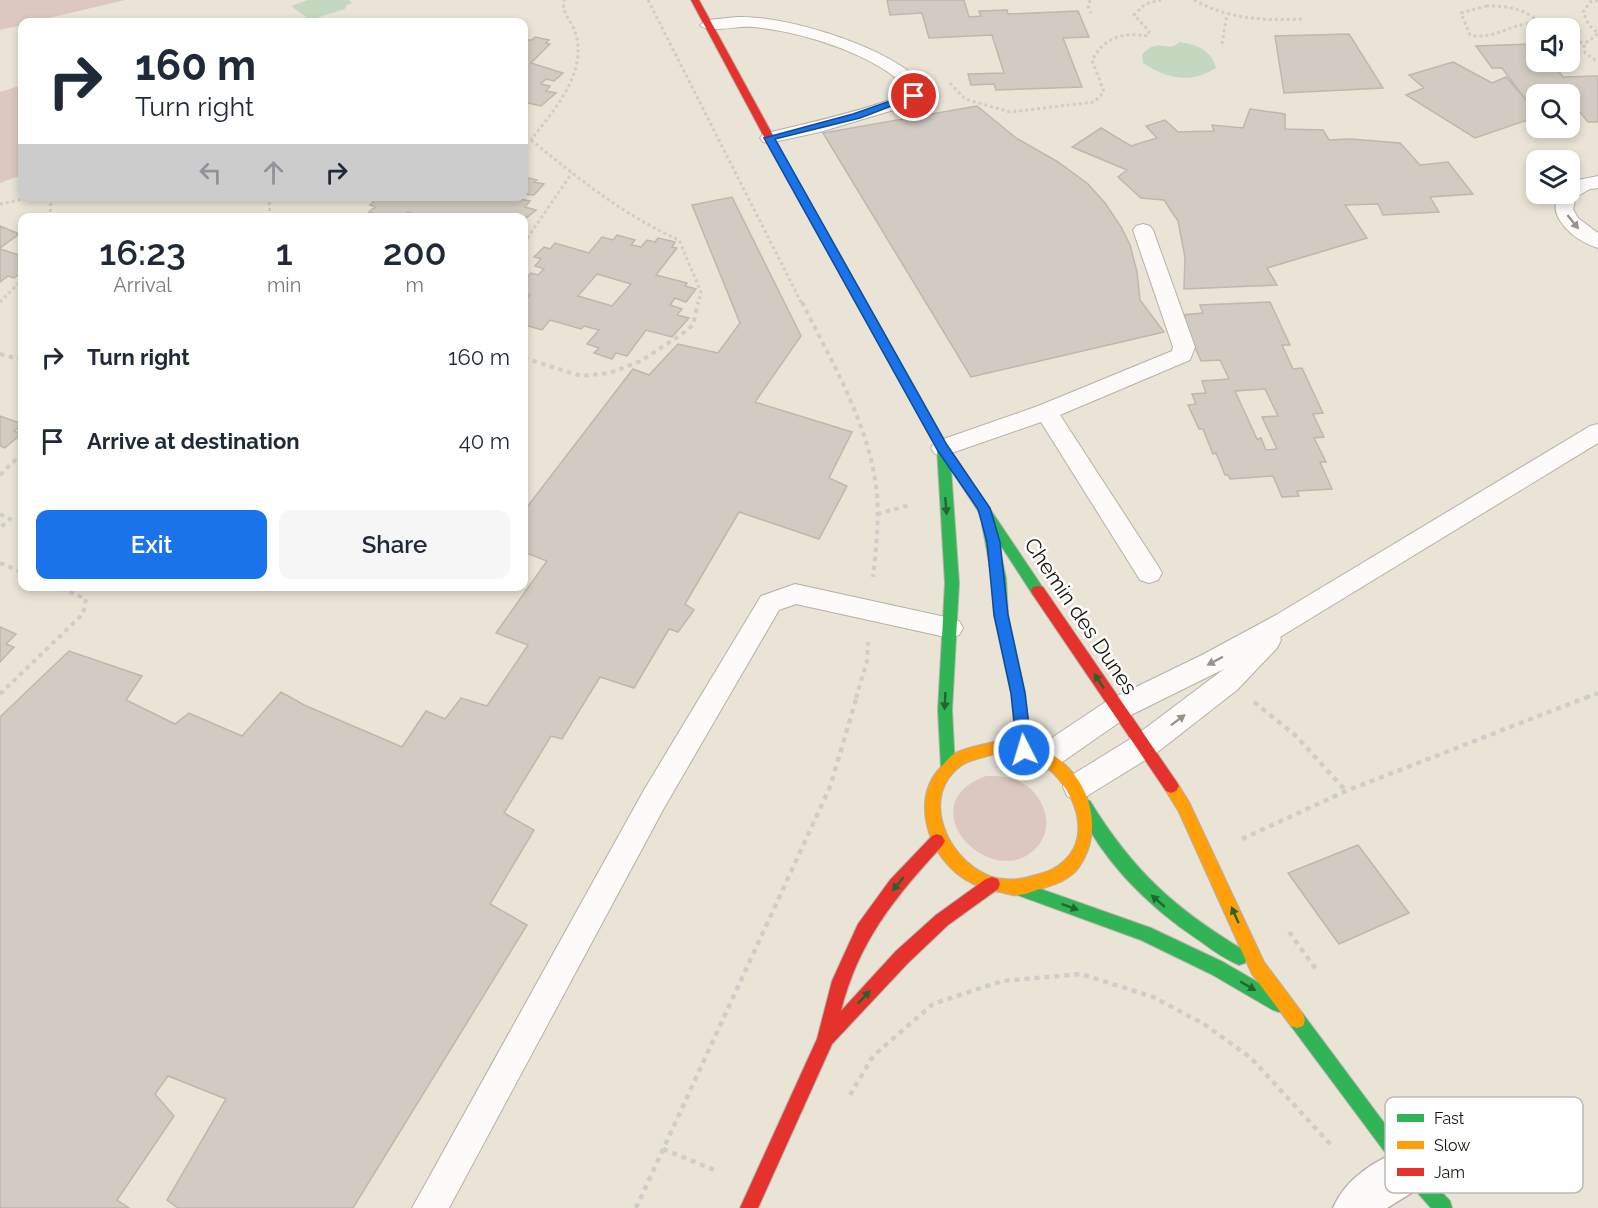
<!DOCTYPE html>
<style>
body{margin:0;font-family:Raleway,sans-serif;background:#f6f6f7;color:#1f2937;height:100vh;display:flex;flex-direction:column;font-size:22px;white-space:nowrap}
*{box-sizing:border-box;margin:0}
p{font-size:20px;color:#747a83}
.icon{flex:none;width:33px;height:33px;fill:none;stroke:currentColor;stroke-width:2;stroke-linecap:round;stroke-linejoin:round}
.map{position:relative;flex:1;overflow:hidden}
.side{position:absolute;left:18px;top:213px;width:510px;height:378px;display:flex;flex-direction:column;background:#fff;border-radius:12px;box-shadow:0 3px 9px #0003}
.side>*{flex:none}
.hud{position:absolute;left:18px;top:18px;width:510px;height:183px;border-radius:12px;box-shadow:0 3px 9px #0003;background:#fff;color:#1f2937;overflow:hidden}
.tools{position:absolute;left:1526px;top:18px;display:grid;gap:12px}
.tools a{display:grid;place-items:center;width:54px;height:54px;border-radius:12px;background:#fff;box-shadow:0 3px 9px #0003;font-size:30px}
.pin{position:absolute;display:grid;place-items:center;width:51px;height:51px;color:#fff;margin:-26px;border:3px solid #fff;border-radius:50%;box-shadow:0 2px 6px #0007}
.me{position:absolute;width:66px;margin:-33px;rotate:355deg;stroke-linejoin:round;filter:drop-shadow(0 0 4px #0008)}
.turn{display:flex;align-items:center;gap:21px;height:126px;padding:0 18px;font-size:27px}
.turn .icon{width:78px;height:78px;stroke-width:2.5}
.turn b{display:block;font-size:42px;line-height:51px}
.lanes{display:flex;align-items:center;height:57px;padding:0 18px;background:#0003;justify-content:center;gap:30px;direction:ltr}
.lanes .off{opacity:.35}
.eta{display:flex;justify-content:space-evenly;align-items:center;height:102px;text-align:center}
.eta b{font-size:36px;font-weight:600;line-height:42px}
.cta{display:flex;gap:12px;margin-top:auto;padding:12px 18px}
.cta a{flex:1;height:69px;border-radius:12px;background:#1a73e8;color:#fff;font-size:24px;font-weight:600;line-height:69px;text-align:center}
.cta a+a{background:#f6f6f7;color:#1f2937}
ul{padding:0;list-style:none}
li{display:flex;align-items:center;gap:18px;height:84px;padding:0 18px}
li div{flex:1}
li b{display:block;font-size:22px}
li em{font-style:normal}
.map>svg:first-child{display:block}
.green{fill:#dcc8be}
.water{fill:#c4d8c0}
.building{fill:#d2cbc1;stroke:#beb7ad;stroke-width:1.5;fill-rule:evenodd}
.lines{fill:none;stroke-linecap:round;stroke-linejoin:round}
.lane-casing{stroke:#b6b1a7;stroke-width:2}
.street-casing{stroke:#b6b1a7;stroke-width:3}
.fast-casing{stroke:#b6b1a7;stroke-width:2}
.slow-casing{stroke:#b6b1a7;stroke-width:2}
.jam-casing{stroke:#b6b1a7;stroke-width:2}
.path-far2{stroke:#cfcdc8;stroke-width:3;stroke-dasharray:3 3;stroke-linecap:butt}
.path-far1{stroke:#cfcdc8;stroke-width:4;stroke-dasharray:4.5 4.5;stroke-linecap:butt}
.path{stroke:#cfcdc8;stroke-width:4.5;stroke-dasharray:5 5;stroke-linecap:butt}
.lane{fill:#fcfbf9;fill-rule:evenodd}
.street{fill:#fcfbf9;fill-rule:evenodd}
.fast{fill:#30b455;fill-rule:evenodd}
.slow{fill:#ff9f0a;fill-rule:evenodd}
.jam{fill:#e5322d;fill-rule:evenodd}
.oneway{fill:#95948e}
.oneway2{fill:#246430}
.route{fill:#1a73e8;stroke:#114b97;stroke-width:1.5}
.labels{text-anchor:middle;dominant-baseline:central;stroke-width:5;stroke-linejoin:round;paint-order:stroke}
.street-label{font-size:21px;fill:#18150c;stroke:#fff}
.key{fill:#fff;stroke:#bab9b6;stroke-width:1.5}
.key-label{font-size:16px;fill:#18150c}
</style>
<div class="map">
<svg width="1598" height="1208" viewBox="0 0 1598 1208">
<rect width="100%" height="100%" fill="#e9e4d6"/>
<path class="green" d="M0,0H125L32,22H22V25L0,30Z
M22,85V175L0,183V92Z
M986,776C996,776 1005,776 1014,779C1042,789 1058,825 1036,848C992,894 906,805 986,776Z"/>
<path class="water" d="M308,0H349L352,3L347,5L345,9L310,20L291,6Z
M1179,42C1196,44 1212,50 1216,68C1191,84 1167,79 1143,63L1142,55C1159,35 1168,55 1179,42Z"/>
<path class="building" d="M887,0H964L969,17L981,16L979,11L1007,10L1008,14L1078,11L1089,37L1063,38L1082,87L996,90L994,84L971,85L968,74L1004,73L992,35L929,38L922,13L890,15Z
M1349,34L1383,88L1284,93L1275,36Z
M535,37L549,40L546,43L550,44L531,63L563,73L554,81L546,79L541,84L550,86L546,91L556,93L541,106L524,102V40H532Z
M1536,44V62H1559L1561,64H1553L1563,77L1598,76V122H1588L1569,99V94H1536V99L1526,100L1502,68H1492L1476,46Z
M1453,62L1492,83L1506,77L1526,100L1536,107V117L1475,138L1406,95L1424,88L1409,75Z
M977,106L1016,138L1058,162L1088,184L1105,203L1121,227L1130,245L1137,272L1140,300L1164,332L971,377L823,133Z
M1250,109L1285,114V129L1323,130L1329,140L1350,139L1400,143L1420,165L1448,162L1473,194L1430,197L1439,212L1383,215L1378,204L1345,205L1367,238L1267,268L1277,285L1184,289L1185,257L1178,221L1164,200L1141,198L1118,177L1127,170L1072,147L1101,128L1131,146L1157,138L1146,126L1165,120L1178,132L1214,131L1212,125L1243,128Z
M524,177L537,180L534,182L544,184L534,195L524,194Z
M379,196H454L466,200L469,196H521L519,199L530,201L525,207L536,210L524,220V218H427L407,212L402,218H389L369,212L375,207L370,205Z
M732,197L801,336L755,402L852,432L829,478L847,486L819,539L739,512L685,604L694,610L678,632L669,629L634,688L600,677L562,739L551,736L504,813L534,830L490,904L527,925L353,1208H178L167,1200L226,1099L168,1076L155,1094L174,1116L117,1200L129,1208H0V717L69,651L142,676L126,700L175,724L189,713L242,736L281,692L304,705L402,747L426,711L445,719L461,698L487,706L528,645L496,633L547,561L524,552V511L633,369L649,375L678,344L718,353L740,323L692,205Z
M0,226L19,234L0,248Z
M617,235L635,240L631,245L641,247L647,240L655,242L658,238L675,242L672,247L677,248L656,275L687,283L685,286L696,289L686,302L675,298L670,305L682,309L677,315L689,318L672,337L646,330L627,356L616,353L612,359L594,353L599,348L587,344L599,330L584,326L581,329L550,320L542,330L524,325V301L530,295L524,293L528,286L524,285V281L531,273L538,275L544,269L535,266L541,259L534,257L544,247L550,249L555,243L589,253L602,237L613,240ZM597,274L631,284L612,306L578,296Z
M0,249L22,256V272L14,278L8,276L0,282Z
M1270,302L1290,345H1282L1293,369L1302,368L1323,413L1313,414L1324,437L1314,438L1326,462H1320L1332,489L1297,491L1299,496L1282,497L1273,476L1230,479L1228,475H1225L1216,453L1213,454L1203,429H1199L1188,405L1196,404L1192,394L1206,393L1202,381L1229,379L1220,360L1201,361L1181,315L1203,313L1200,305ZM1265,389L1278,416L1262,417L1277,449L1266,450L1261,438L1257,439L1235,391Z
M0,416L22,424L14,431L21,434L5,448L0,446Z
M0,627L16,634L6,644L14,647L0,662Z
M1358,845L1409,913L1339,944L1288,873Z"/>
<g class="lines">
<g class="lane-casing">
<path id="lane" d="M737,17C785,15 899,49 927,89L920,100L907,106L820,132L769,143L763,142L760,138L763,134C787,128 897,104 909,90C877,54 799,31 753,27C740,25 707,34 700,25L708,20Z
M1598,176V188L1590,189L1576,197L1573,209L1578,218L1598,233V248C1576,242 1545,217 1559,194H1569V185L1578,180Z
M1143,224L1150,226L1153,230L1195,347L1190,360L1060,415L1158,566L1162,573L1158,580L1149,583L1140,580L1041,422L943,456L935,454L931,448L935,442L1038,406L1172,351L1173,347L1133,230L1136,226Z
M1598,424V443L1280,637L1281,640L1277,648L1237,690L1155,754L1087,796L1077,800L1067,796L1063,787L1067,778L1135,736L1224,669L1127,717L1055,767L1045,770L1035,767L1031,758L1035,749L1107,701L1202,655L1276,615L1590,426Z
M795,584L950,618L959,621L963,628L959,635L950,638L796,604L779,610L664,808L449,1208H412L644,790L761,596Z"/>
</g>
<g class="street-casing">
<path id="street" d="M1408,1147L1424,1153L1430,1169L1424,1185L1387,1208H1333C1347,1176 1377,1160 1408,1147Z"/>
</g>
<g class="fast-casing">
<path id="fast" d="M782,158L787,161L947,445L1045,591L1043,595H1033L998,541L1006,578L1008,615L1025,693L1031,750L1029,755L1024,756L1019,755L1017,750L1011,693L994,615L992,578L982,524L984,520L951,469L959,583L952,710L955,767L953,772L948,774L943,772L941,767L938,710L945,583L937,448L777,161Z
M1085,799L1090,801C1133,871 1175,909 1245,951L1247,957L1245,963L1239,965C1225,959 1212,950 1200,941C1149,907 1103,862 1077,806L1080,801Z
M1015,880L1151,928L1223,962L1285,998L1287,1004L1285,1010L1279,1012L1273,1010L1211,974L1141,940L1009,892L1007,887L1009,882Z
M1297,1012L1303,1014L1414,1163L1450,1201L1452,1208H1431L1402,1175L1291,1026L1289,1020L1291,1014Z"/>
</g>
<g class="slow-casing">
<path id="slow" d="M997,741C1015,742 1034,744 1050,753C1089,777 1106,828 1079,867C1070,880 1054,885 1040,889C1033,891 1025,895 1018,895C1013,896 1006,893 1000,892C983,889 965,882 952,869C925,843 913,796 941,767C945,763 949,757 954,754C966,747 984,745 997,741ZM997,753C1010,754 1025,755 1037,761C1069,778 1096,832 1064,861C1056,869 1047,872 1036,875C1020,880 1003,882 987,875C946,857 919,795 962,765C971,759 987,757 997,753Z
M1171,779L1176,781L1189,802L1264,962L1303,1014L1305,1020L1303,1026L1297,1028L1291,1026L1252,974L1179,812L1163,786L1166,781Z"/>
</g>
<g class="jam-casing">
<path id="jam" d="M691,0H699L787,161L785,163L777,161Z
M1038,586L1043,587L1176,781L1179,786L1176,791L1171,793L1166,791L1033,595L1031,591L1033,587Z
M937,834L942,836L945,841L942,846C895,897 858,942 841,1011L896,951L936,915L986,879L992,877L998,879L1000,884L998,889L948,925L908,963L832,1044L758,1208H740L817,1039L832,981L858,924L890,880L932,836Z"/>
</g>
<path class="path-far2" d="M648,0L802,304
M1090,0L1088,6L1091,13
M1194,0C1228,19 1264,21 1302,19
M1598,0L1590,2L1583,12L1589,25L1598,33
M1486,6C1507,6 1525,8 1541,24C1516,19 1496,41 1470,35L1461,13Z
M1541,24L1556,28
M1598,34L1584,44L1585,53L1598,62
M1569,36L1584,44
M1222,44L1227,14
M950,83L965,99L1010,112L1094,102L1104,92L1092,60C1105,37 1122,32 1148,36L1149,31L1134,15L1145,4L1161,0
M524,140H531C553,111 587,74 576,35C573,21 561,15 564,0
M531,140C578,178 623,215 679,240L701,292L698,304
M269,196L270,218
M0,204L37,196
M50,218L51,196
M524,243L572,173
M0,302L22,280"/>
<path class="path-far1" d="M802,302C832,363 870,425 877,494C879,522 876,550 873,577
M0,354L22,360
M524,358L581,376L610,373L641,361L682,334L693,325L698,302
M0,475L22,453
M0,514L10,519L0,528
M877,514L910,505
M0,563L22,572
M0,694L83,614L86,599L56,586
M856,698L867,661L868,642
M1586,698L1598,693"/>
<path class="path" d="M1254,702L1296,736L1346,791
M1242,839L1346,791L1590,696
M1289,932L1318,972
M850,1095L873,1056L933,1004L1002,981L1081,974L1153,997L1204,1024L1251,1058L1331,1145
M663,1149L717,1171
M636,1208L830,787L857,696"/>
<use href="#lane" class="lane"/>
<use href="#street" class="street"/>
<use href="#fast" class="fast"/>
<use href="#slow" class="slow"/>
<use href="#jam" class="jam"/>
</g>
<defs><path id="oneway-solid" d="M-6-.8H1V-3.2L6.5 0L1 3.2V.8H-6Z" transform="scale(1.5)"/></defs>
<g class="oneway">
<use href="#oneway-solid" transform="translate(1573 222) rotate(51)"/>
<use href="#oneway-solid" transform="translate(1215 661) rotate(152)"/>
<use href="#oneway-solid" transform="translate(1178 720) rotate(-37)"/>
</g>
<g class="oneway2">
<use href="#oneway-solid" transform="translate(946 506) rotate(85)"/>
<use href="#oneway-solid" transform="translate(1099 681) rotate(-123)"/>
<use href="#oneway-solid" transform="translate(945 701) rotate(93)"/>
<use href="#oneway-solid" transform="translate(898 884) rotate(130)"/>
<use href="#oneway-solid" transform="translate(1158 901) rotate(-139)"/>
<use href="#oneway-solid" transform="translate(1070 907) rotate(20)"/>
<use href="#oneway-solid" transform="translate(1235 915) rotate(-114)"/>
<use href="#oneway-solid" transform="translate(1248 986) rotate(30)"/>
<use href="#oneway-solid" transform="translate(864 997) rotate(-47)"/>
</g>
<path class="route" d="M910,94L918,96L860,118L775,139L947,445L990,508L1000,542L1008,615L1025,693L1032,750L1029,754L1024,756L1019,754L1017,750L1011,693L994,615L987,542L978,509L938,451L764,138L853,114Z"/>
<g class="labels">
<g class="street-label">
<text transform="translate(1081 616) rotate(56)">Chemin des Dunes</text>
</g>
</g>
<rect x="1385" y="1097" width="198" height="96" rx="9" class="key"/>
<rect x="1397" y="1114" width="27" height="8" fill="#30b455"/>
<rect x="1397" y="1141" width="27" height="8" fill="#ff9f0a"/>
<rect x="1397" y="1168" width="27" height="8" fill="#e5322d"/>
<g class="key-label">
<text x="1434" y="1124">Fast</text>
<text x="1434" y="1151">Slow</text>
<text x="1434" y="1178">Jam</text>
</g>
</svg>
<div class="tools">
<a><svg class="icon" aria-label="sound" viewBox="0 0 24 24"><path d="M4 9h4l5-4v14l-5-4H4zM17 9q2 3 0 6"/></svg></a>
<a><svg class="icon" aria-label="search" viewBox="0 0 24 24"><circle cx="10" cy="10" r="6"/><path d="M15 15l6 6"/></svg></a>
<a><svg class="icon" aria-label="layers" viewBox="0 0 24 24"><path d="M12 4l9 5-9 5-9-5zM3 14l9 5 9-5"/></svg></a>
</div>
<div class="pin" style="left:914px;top:96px;background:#d93025"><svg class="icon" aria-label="arrive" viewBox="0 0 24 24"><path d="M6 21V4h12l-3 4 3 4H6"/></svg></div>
<svg class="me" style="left:1024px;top:750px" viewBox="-20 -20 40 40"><circle r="17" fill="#1a73e8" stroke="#fff" stroke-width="3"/><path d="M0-11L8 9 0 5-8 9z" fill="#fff"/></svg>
<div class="hud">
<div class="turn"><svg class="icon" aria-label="right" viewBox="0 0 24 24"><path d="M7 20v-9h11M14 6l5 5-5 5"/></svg><div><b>160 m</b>Turn right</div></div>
<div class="lanes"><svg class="icon off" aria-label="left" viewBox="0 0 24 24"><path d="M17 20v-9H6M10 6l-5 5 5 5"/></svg><svg class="icon off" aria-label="ahead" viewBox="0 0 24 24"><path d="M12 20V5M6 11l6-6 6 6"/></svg><svg class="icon" aria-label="right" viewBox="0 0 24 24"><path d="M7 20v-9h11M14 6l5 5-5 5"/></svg></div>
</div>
<section class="side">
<div class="eta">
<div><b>16:23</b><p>Arrival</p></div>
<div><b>1</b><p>min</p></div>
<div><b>200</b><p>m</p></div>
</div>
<ul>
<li><svg class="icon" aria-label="right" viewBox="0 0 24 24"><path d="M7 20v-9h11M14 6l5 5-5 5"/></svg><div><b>Turn right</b></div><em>160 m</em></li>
<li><svg class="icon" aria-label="arrive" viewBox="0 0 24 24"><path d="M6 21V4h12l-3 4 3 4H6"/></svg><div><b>Arrive at destination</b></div><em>40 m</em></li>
</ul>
<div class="cta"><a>Exit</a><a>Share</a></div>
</section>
</div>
